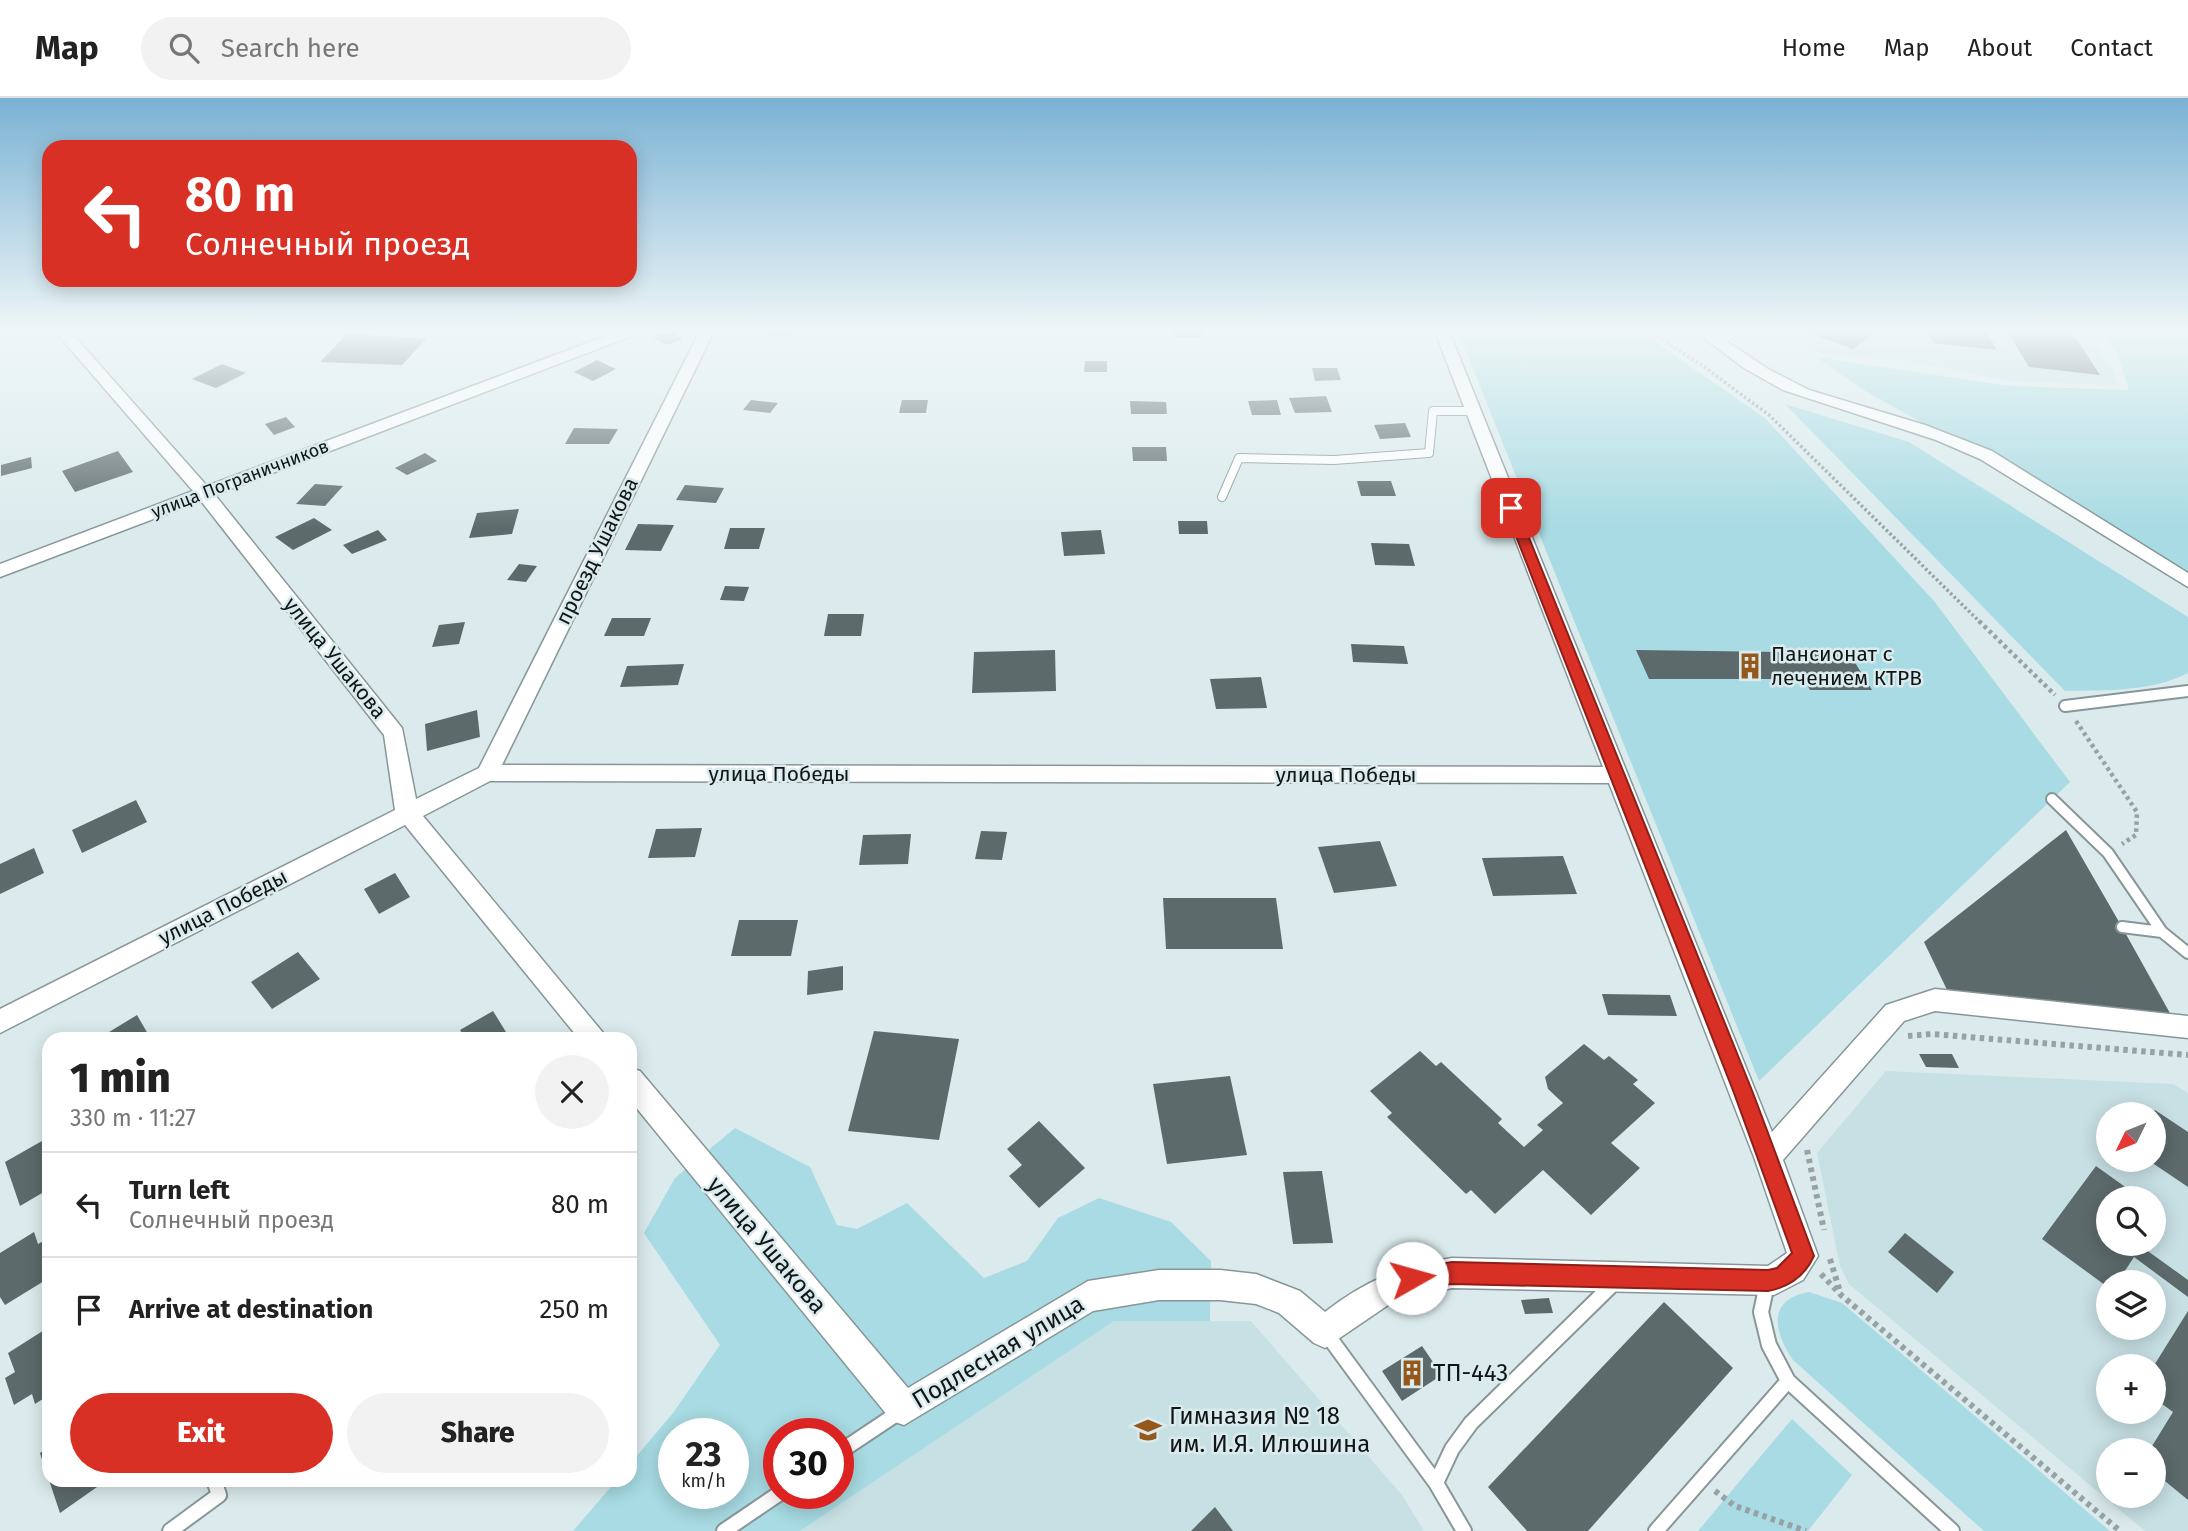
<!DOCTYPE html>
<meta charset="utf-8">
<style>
body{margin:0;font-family:"Fira Sans",sans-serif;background:#f2f2f2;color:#222;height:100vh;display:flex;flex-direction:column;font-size:26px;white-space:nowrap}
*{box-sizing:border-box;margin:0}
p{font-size:23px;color:#767676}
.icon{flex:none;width:38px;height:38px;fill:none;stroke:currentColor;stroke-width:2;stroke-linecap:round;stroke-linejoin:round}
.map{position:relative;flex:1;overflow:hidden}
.drawer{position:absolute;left:42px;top:934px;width:595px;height:455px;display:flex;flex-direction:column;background:#fff;border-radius:21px;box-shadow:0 4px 18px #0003}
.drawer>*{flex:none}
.top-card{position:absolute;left:42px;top:42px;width:595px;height:147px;border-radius:21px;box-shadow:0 4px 18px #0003;background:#d93025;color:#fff;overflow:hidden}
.needle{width:46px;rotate:227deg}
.controls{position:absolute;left:2096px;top:1004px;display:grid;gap:14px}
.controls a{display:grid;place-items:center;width:70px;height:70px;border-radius:50%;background:#fff;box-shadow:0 4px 18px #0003;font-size:35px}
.speed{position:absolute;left:658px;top:1320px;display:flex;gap:14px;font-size:35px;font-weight:700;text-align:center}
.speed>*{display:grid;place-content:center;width:91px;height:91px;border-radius:50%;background:#fff;box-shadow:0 4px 18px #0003;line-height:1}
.speed small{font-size:18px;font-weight:400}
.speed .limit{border:10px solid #d22;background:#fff;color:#111}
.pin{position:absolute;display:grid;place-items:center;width:60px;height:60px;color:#fff;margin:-30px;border-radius:14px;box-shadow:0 4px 10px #0006}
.me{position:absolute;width:77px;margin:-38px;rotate:83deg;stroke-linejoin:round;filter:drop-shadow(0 0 5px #0008)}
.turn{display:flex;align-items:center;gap:24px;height:147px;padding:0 28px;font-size:32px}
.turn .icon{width:91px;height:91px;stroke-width:2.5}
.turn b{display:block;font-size:49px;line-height:60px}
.round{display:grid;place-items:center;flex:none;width:74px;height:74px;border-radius:37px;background:#f2f2f2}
.overview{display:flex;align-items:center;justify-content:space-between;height:119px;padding:0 28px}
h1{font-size:42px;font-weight:800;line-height:52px}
.cta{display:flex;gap:14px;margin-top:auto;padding:14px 28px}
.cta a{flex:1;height:80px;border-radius:42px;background:#d93025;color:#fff;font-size:28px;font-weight:800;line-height:80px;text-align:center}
.cta a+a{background:#f2f2f2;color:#222}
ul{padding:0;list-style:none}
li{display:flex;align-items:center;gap:21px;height:105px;padding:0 28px;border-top:2px solid #e0e0e0}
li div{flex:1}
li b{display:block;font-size:26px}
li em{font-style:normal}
header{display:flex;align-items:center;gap:42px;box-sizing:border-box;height:98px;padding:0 35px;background:#fff;border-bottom:2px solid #e0e0e0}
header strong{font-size:33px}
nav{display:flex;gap:38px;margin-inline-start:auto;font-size:24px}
.search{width:490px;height:63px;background:#f2f2f2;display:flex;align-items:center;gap:18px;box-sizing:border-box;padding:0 24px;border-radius:38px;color:#767676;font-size:26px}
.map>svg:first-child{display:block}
.built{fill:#c7e0e4;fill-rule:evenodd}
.green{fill:#a8dbe3;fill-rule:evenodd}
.building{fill:#5c6a6c}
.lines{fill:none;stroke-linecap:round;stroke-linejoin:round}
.service-far2-casing{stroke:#889698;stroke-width:10}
.service-far1-casing{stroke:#889698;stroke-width:14}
.service-casing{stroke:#889698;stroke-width:18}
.minor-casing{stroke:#889698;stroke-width:3}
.path-far2{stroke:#96a2a4;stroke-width:3.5;stroke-dasharray:2.5 2.5;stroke-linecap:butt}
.path-far1{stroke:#96a2a4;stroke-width:4.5;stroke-dasharray:3.5 3.5;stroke-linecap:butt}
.path{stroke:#96a2a4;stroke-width:6;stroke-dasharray:4.5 4.5;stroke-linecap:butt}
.service-far2{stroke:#fff;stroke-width:8}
.service-far1{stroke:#fff;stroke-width:10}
.service{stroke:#fff;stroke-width:14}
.minor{fill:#fff;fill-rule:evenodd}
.route{fill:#d93025;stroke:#8d1f18;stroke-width:2}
.labels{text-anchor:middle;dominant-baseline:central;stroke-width:5;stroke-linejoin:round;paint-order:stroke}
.far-street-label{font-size:18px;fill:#101617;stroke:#dbebed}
.street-label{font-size:21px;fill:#101617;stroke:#dbebed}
.poi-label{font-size:21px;fill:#101617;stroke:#dbebed;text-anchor:start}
.near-street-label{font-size:24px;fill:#101617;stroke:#dbebed}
.near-poi-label{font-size:24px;fill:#101617;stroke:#dbebed;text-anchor:start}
</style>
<header>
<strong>Map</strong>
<div class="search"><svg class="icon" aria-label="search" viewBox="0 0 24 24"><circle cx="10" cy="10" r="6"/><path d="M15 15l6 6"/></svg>Search here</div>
<nav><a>Home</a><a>Map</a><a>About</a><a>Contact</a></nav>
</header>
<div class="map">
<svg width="2188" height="1433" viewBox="0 0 2188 1433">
<rect width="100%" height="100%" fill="#dbebed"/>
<path class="built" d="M1742,231H2082L2112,270L2117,287L2008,283L1907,263L1826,256Z
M1886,973L2173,986L2188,995V1433H2145L1849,1186L1840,1168L1817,1055ZM2109,1017H2154V1062H2109ZM2109,1101H2154V1146H2109ZM2109,1185H2154V1230H2109ZM2109,1269H2154V1314H2109ZM2109,1353H2154V1398H2109Z
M1114,1223H1251L1402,1397L1424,1433H800Z"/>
<path class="green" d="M1457,231H1637L1766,321L1934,503L2070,684L1759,983Z
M2097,231H2188V473L1867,294L1816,259L2009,288L2129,292L2118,257Z
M1785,306L1909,344L2188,519V575C2150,594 2107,592 2065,593Z
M735,1030L810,1069L837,1127L857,1131L907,1105L984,1180L1027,1163L1058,1120L1099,1100L1171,1124L1211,1163L1210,1223H1114L800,1433H573L616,1383L630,1382V1366L673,1315L720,1247L644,1135L675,1080ZM674,1335H733V1395H674ZM779,1335H838V1395H779Z
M1809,1194L1842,1205L2110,1433H1984L1793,1262C1774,1234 1766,1202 1809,1194Z
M1792,1321L1852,1377L1808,1433H1698Z"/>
<path class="building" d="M770,231H796L791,238L766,237Z
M1798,231H1879L1853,251Z
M1926,231H1985L1997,252L1933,245Z
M2006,231H2070L2100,277L2029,269Z
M1174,232H1201L1202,239H1174Z
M669,233L683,241L667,247L653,240Z
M347,236L427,240L402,267L320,264Z
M597,262L616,271L593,283L574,274Z
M1085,263H1107V274H1084Z
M222,266L246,275L216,290L192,281Z
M1312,270H1337L1341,282L1315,283Z
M1326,298L1332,314L1295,315L1289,300Z
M751,302L778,305L770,315L743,312Z
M902,302H928L926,315H899Z
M1277,302L1281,317H1252L1248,303Z
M1130,303L1166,304L1167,316H1131Z
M286,319L295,329L274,337L265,326Z
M1405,325L1411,339L1380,341L1374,327Z
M574,330L618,331L609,346H565Z
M1132,349H1166L1167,363H1133Z
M118,353L133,374L75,394L62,373Z
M425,355L437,363L407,377L395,370Z
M31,359L32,370L1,378V367Z
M1357,383H1391L1396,398H1361Z
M315,386L343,388L325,408L296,406Z
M685,387L724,390L716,405L676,402Z
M519,411L512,436L469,440L477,415Z
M314,420L332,432L293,452L275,439Z
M1178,423H1207L1208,436H1179Z
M638,426L674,427L661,453L625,452Z
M730,430H765L759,451H724Z
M378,432L387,442L352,456L343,447Z
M1101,432L1105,456L1064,458L1061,434Z
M1371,445L1409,446L1415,468L1375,467Z
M519,466L537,468L526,484L507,482Z
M725,488L749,489L744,503L720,502Z
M828,516H864L861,538H824Z
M612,520H651L644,538H604Z
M465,524L459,546L432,549L439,527Z
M1351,546L1404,548L1408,566L1353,564Z
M1055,552L1056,593L972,595L974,554Z
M1636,552L1849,555L1872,592H1810L1804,581H1649Z
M684,566L678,587L620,589L627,568Z
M1261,579L1267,610L1216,611L1210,581Z
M477,612L480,639L427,653L425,626Z
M136,702L147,724L82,755L72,732Z
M702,730L695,759L648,760L656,731Z
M2066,732L2122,829L2171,917L1948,894L1924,844Z
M981,733L1007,734L1002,762L975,761Z
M911,736L908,766L859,767L863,737Z
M1380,743L1397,788L1334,795L1318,749Z
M34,750L44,775L0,796V766Z
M1563,758L1577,796L1493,798L1482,760Z
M395,775L410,799L379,816L364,791Z
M1163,800H1276L1283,851H1166Z
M739,822H798L791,858H731Z
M298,854L320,881L272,911L251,884Z
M843,868V892L807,897L808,873Z
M1602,896L1670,897L1677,918L1608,917Z
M493,913L511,942H466L460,932Z
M137,917L148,936L140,942H96Z
M874,933L959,941L939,1042L848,1033Z
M1584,946L1604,962L1609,958L1638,982L1633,986L1655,1005L1611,1045L1640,1070L1591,1117L1543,1072L1495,1116L1471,1092L1466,1096L1387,1019L1392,1015L1370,993L1420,953L1436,968L1441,964L1502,1021L1498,1025L1524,1049L1543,1032L1537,1027L1563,1005L1548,991L1545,979Z
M1919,956H1952L1959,970L1926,969Z
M1230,978L1247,1057L1167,1066L1153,986Z
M2155,1012L2188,1034V1089L2148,1062H2154V1017H2152Z
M1039,1023L1085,1070L1039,1110L1009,1078L1022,1067L1007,1051Z
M49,1039V1091L20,1108L5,1064Z
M2096,1068L2142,1101H2109V1146H2138L2188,1182V1199L2134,1159L2117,1185H2109V1190L2042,1141Z
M1322,1073L1333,1145L1293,1146L1283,1074Z
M34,1134L38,1146L49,1140V1180L5,1207L0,1199V1155Z
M1905,1135L1954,1174L1937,1195L1888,1154Z
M1549,1200L1553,1215L1525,1216L1521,1202Z
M1664,1204L1733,1270L1588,1433H1527L1488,1389Z
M2188,1213V1402L2154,1374V1353H2149L2173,1314L2154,1300L2153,1269Z
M49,1229V1297L35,1306L32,1296L14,1307L5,1280L15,1274L8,1255Z
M1422,1248L1442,1277L1402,1303L1382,1273Z
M49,1349V1380L48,1381L40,1355Z
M49,1382H107L60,1415Z
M1215,1409L1233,1433H1191Z"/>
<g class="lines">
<g class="service-far2-casing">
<path id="service-far2" d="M1718,245L1738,231
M1222,399L1239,360L1334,362L1429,355L1433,313H1473"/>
</g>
<g class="service-far1-casing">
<path id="service-far1" d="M2065,608L2188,593
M2052,701L2108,755L2162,834L2188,855
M2122,829L2162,834"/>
</g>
<g class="service-casing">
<path id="service" d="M1767,1186L1761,1214L1769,1247L1788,1283L1952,1433
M1326,1235L1436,1385
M838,1355L901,1313
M170,1433L219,1397L214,1382
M724,1433L780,1395
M1464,1433L1436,1385L1452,1351L1471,1325L1614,1185
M1656,1433L1788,1283"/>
</g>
<g class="minor-casing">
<path id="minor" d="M53,231H68L207,388L624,231H644L642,234L215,397L402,630L416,701L479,670L701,231H715L502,667L1603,669L1434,231H1448L1772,1034L1886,907L1935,891L2188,918V940L1935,913L1904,923L1783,1062L1818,1158L1803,1182L1774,1197L1452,1190L1394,1203L1325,1250L1314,1245L1279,1215L1256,1206L1220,1202H1159L1093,1213L904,1327L892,1323L630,1002V970L640,973L908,1290L1088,1183L1159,1172H1220L1256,1176L1300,1193L1325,1214C1365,1183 1402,1167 1452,1160L1768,1168L1787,1155L1754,1059L1609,685L490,683L423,718L609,942H580L405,727L0,935V911L395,712L384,637L201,403L0,479V466L193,393Z
M1692,231H1708L1768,271L1809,292L1925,327L1992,353L2188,475V489L1980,361L1936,342L1783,292L1744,270Z"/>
</g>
<path class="path-far2" d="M1645,231L1703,268L1769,317L1981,525"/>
<path class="path-far1" d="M1979,523L2055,597
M2076,623L2137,714L2136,737L2122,746"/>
<path class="path" d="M1908,938L1932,936L2188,957
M1807,1052L1824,1132
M1830,1161L1841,1197
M1821,1176L1841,1197L2120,1433
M1715,1393L1735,1408L1806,1433"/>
<use href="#service-far2" class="service-far2"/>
<use href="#service-far1" class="service-far1"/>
<use href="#service" class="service"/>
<use href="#minor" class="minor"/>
</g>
<linearGradient id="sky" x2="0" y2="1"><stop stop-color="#7ab2d4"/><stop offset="0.54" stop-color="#eff6f7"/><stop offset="1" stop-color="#eff6f7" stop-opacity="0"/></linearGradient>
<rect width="2188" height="431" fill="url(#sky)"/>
<path class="route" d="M1511,406L1517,410L1753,995L1814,1158C1805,1178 1789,1189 1768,1193L1452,1186L1412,1190L1404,1187L1401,1180L1404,1172L1452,1164L1768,1172L1777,1170L1792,1155L1734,995L1505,410Z"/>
<defs>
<g id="building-bare" transform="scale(2.1)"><path d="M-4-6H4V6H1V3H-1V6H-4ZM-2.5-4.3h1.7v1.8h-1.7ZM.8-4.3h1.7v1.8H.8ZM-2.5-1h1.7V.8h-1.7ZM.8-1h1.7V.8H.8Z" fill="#95581c" stroke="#dbebed" stroke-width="2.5" paint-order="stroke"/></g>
<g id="school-bare" transform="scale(2.1)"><path d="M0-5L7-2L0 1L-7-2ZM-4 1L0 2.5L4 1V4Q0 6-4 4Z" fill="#95581c" stroke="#dbebed" stroke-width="2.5" paint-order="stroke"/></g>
</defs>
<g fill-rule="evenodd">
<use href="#building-bare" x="1750" y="568"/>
<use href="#building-bare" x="1412" y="1275"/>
<use href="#school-bare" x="1148" y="1332"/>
</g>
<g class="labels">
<g class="far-street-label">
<text transform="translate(240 381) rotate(-21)">улица Пограничников</text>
</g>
<g class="street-label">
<text transform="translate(597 453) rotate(-64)">проезд Ушакова</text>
<text transform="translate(335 560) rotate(51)">улица Ушакова</text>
<text x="779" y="676">улица Победы</text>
<text x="1346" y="677">улица Победы</text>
<text transform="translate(223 809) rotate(-27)">улица Победы</text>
</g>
<g class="poi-label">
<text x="1771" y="556">Пансионат с<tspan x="1771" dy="24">лечением КТРВ</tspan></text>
</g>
<g class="near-street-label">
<text transform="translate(767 1147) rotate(50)">улица Ушакова</text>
<text transform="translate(998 1254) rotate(-31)">Подлесная улица</text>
</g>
<g class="near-poi-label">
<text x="1433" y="1275">ТП-443</text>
<text x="1169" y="1318">Гимназия № 18<tspan x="1169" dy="28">им. И.Я. Илюшина</tspan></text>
</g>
</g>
</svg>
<div class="controls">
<a><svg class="needle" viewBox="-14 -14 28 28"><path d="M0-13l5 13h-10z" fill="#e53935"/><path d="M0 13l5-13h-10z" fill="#767676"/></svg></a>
<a><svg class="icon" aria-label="search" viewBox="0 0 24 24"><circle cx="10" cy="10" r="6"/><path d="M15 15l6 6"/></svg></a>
<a><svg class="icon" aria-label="layers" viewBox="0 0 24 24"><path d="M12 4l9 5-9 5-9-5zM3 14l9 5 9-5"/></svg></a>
<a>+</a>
<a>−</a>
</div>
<div class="speed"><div>23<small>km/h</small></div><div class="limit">30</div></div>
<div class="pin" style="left:1511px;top:410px;background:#d93025"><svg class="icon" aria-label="arrive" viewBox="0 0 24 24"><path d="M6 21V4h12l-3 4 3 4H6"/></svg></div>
<svg class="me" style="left:1412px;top:1180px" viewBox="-20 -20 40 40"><circle r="19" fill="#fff"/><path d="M0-13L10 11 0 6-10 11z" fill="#d93025"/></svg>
<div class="top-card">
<div class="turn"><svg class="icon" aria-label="left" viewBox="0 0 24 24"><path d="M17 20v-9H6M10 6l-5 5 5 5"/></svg><div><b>80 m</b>Солнечный проезд</div></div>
</div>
<section class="drawer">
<div class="overview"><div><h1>1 min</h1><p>330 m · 11:27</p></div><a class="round"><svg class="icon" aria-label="close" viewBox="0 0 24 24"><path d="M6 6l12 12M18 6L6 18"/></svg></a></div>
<ul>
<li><svg class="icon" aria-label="left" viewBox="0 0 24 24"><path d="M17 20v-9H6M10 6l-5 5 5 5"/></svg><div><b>Turn left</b><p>Солнечный проезд</p></div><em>80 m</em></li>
<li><svg class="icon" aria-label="arrive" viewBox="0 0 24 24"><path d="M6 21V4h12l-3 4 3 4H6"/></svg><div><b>Arrive at destination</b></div><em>250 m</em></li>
</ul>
<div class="cta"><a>Exit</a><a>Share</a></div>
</section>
</div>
